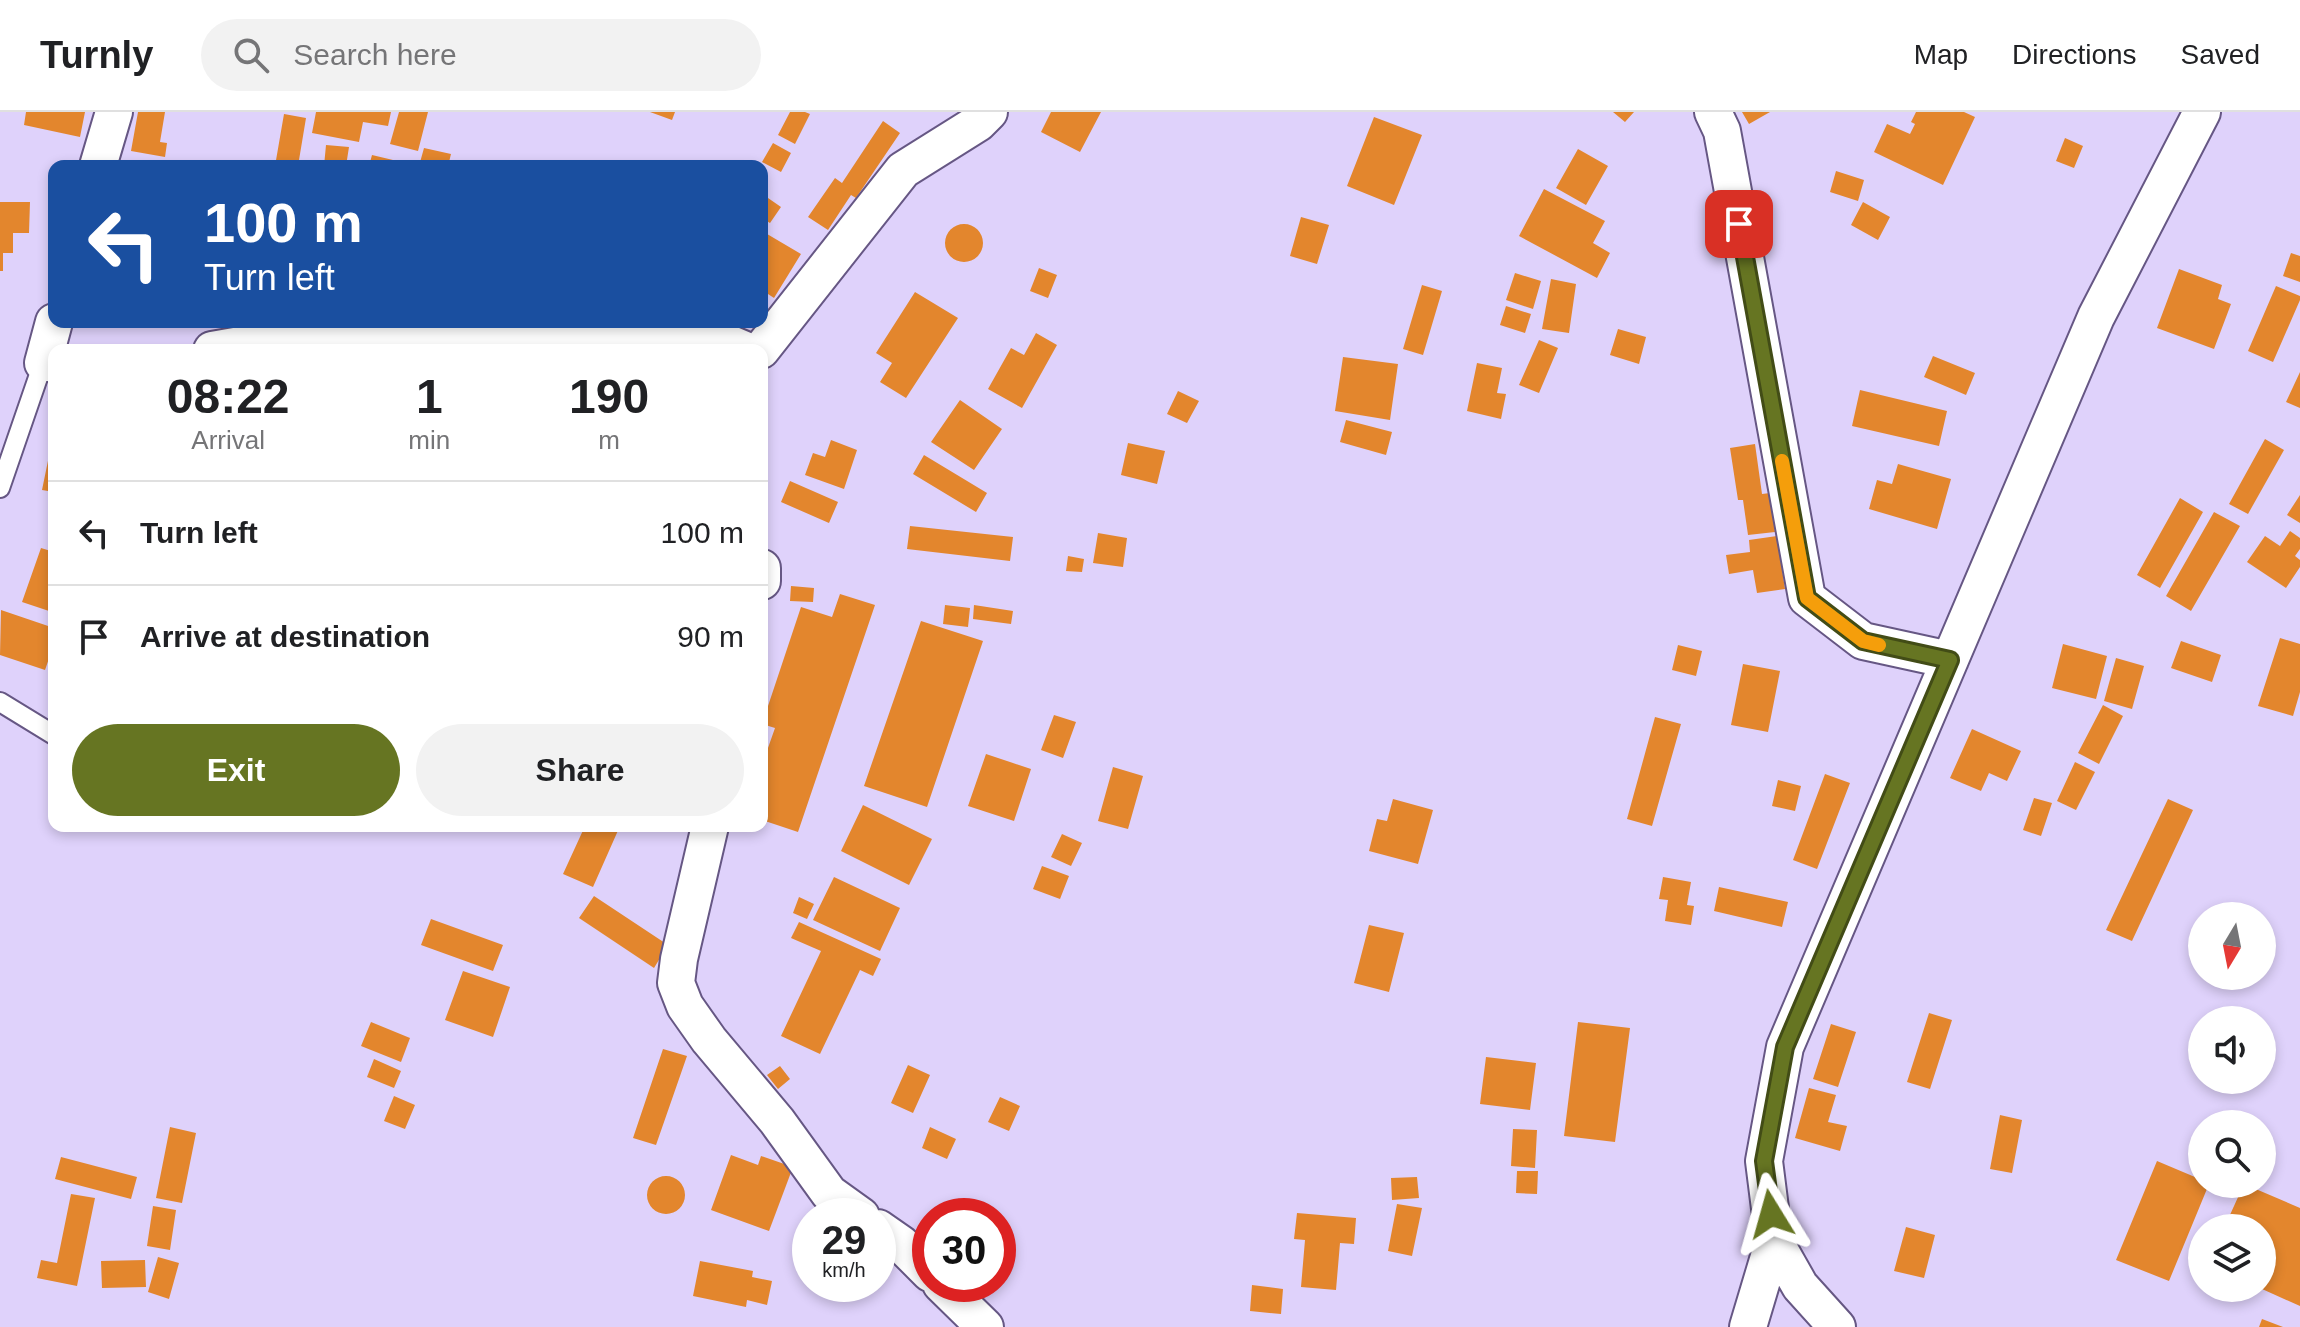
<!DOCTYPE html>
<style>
body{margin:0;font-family:Arial,sans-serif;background:#f2f2f2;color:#202124;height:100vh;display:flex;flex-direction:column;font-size:30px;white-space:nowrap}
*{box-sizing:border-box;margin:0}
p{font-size:26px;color:#757577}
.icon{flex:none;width:44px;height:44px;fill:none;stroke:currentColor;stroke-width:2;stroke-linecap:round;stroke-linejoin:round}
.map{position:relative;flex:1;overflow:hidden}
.side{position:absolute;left:48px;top:232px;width:720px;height:488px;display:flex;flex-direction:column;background:#fff;border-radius:16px;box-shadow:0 4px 12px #0003}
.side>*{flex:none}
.top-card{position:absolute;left:48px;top:48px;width:720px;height:168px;border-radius:16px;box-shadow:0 4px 12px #0003;background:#1a4fa0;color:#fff;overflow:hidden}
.needle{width:52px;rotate:190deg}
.buttons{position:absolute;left:2188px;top:790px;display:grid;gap:16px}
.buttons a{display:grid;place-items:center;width:88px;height:88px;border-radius:50%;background:#fff;box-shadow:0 4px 12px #0003;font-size:40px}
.speed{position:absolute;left:792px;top:1086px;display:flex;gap:16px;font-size:40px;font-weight:700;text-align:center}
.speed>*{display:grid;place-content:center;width:104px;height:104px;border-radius:50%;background:#fff;box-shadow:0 4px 12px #0003;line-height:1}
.speed small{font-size:20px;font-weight:400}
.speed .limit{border:12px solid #d22;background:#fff;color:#111}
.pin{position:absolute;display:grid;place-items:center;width:68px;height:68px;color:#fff;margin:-34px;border-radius:16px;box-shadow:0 4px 12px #0006}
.me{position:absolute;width:88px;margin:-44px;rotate:352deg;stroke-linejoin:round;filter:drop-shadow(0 0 6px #0008)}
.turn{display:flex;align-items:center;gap:28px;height:168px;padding:0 24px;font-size:36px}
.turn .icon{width:104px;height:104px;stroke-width:2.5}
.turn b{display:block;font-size:56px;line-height:68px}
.eta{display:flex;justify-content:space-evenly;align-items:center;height:136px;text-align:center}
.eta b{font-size:48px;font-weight:600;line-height:56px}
.button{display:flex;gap:16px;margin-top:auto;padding:16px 24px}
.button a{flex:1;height:92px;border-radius:48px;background:#667522;color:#fff;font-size:32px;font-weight:600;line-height:92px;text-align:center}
.button a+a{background:#f2f2f2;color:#202124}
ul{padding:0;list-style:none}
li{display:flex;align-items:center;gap:24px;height:104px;padding:0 24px;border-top:2px solid #e0e0e0}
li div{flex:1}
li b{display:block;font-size:30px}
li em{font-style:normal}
header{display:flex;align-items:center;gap:48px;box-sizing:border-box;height:112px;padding:0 40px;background:#fff;border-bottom:2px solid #e0e0e0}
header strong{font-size:38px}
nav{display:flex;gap:44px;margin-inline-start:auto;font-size:28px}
.search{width:560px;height:72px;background:#f2f2f2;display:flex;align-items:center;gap:20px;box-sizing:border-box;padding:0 28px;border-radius:44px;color:#757577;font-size:30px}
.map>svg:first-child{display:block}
.building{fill:#e3862d}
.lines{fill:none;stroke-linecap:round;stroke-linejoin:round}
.lane-casing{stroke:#665784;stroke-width:22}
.street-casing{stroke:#665784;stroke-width:40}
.lane{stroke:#fff;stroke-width:18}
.street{stroke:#fff;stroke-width:36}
.route-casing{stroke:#424c16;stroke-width:20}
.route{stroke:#667522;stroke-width:14}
.slow{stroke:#f59e0b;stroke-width:14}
</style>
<header>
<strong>Turnly</strong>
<div class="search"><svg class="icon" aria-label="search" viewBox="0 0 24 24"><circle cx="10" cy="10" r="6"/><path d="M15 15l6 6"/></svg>Search here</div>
<nav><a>Map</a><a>Directions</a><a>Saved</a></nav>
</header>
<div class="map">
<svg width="2300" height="1215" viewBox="0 0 2300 1215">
<rect width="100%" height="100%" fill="#dfd2fb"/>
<path class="building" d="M26,0H85L80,25L24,13Z
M138,0H165L160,30L167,31L165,45L131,39Z
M316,0H391L388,14L363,10L359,30L312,21Z
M399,0H428L418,39L390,32Z
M650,0H675L672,8Z
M790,0H805L810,2L795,32L778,23Z
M1051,0H1101L1080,40L1041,20Z
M1613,0H1634L1625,10Z
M1742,0H1770L1749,12Z
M1916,0H1964L1975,5L1943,73L1874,40L1887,12L1910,22L1915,12L1911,10Z
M284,2L306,6L298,54H275Z
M1374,5L1422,23L1394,93L1347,74Z
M883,9L900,21L856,86L851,83L828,118L808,105L835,66L842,71Z
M2065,26L2083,34L2074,56L2056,49Z
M773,31L791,41L781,60L762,50Z
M326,33L349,35L346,54H324Z
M424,36L451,42L448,54H419Z
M1578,37L1608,54L1586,93L1556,76Z
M372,43L414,53L413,54H369Z
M1836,59L1864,68L1858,89L1830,80Z
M1544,77L1605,109L1593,131L1610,141L1597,166L1519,124Z
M768,86L781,95L770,111L762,106V95Z
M0,90H30L29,121H13V141H3V159H0Z
M1863,90L1890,105L1878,128L1851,113Z
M1301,105L1329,113L1317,152L1290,144Z
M945 131a19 19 0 1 1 38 0a19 19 0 1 1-38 0Z
M762,119L801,142L774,186L762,178Z
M2291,141L2300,144V170L2283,164Z
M1039,156L1057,163L1048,186L1030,179Z
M2179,157L2222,173L2218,187L2231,192L2214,237L2157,216Z
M1515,161L1541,169L1533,197L1506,188Z
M1551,167L1576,172L1569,221L1542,217Z
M1422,173L1442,179L1423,243L1403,237Z
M2276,174L2300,184V188L2273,250L2248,239Z
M915,180L958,206L906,286L880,270L892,251L876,241Z
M1506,194L1531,202L1525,221L1500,213Z
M1618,217L1646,225L1639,252L1610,243Z
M1036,221L1057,233L1022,296L988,277L1011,236L1024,243Z
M1539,228L1558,236L1539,281L1519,273Z
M1933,244L1975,261L1966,283L1924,265Z
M1343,245L1398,252L1390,308L1335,299Z
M1477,251L1502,256L1497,281L1506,282L1501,307L1467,299Z
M2300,260V296L2286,290Z
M1860,278L1947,299L1939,334L1852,314Z
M1178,279L1199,289L1187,311L1167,302Z
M960,288L1002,317L974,358L931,330Z
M1346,308L1392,320L1386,343L1340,330Z
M2265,327L2284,338L2248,402L2229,392Z
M831,328L857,338L844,377L805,363L813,341L825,345Z
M1128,331L1165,339L1157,372L1121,363Z
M1755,332L1762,382L1770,381L1775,420L1748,423L1743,388H1738L1730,336Z
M50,339L54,340V380L42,378Z
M924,343L987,381L976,400L913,362Z
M1898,352L1951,367L1937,417L1869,397L1877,368L1892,372Z
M790,369L838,390L829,411L781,390Z
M2300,383V411L2287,403Z
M2180,386L2203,400L2160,476L2137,463Z
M2214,400L2240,414L2191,499L2166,484Z
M910,414L1013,425L1010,449L907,437Z
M2290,419L2300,426V437L2295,444L2300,448V455L2286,476L2247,450L2265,424L2280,434Z
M1098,421L1127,426L1123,455L1093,451Z
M1777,424L1785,477L1757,481L1753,458L1729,462L1726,443L1750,440L1749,428Z
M41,436L54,440V483L49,499L22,490Z
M1068,444L1084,447L1082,460L1066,459Z
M791,474L814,476L813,490L790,489Z
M840,482L875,493L798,720L762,708V653L775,616L762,612L801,495L832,505Z
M945,493L970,496L968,515L943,512Z
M974,493L1013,499L1011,512L973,507Z
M1,498L54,516V532L45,558L0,543Z
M921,509L983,529L927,695L864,674Z
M2280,526L2300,532V580L2293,604L2258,594Z
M2181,529L2221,543L2212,570L2171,556Z
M2063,532L2107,544L2096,587L2052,576Z
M1678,533L1702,539L1696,564L1672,558Z
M2116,546L2144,554L2132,597L2104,589Z
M1743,552L1780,559L1768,620L1731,613Z
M2103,593L2123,604L2099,652L2078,641Z
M1054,603L1076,610L1063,646L1041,638Z
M1655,605L1681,612L1652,714L1627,707Z
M1972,617L2021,639L2007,669L1989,661L1981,679L1950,666Z
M986,642L1031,657L1014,709L968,694Z
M2075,650L2095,660L2076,698L2057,689Z
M1113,655L1143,664L1128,717L1098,709Z
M1825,662L1850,671L1817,757L1793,748Z
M1778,668L1801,674L1795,699L1772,694Z
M2034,686L2052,691L2041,724L2023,718Z
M1393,687L1433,698L1418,752L1369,739L1377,707L1387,709Z
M2168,687L2193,698L2132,829L2106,818Z
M863,693L932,727L909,773L841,739Z
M585,714H620L593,775L563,762Z
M1062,722L1082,731L1071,754L1051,745Z
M1042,754L1069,764L1060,787L1033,777Z
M834,765L900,796L880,839L813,808Z
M1663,765L1691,770L1687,793L1694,794L1691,813L1665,809L1668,788L1659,787Z
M1719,775L1788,790L1782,815L1714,799Z
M594,784L668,833L654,856L579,806Z
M799,785L814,792L807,807L793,801Z
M431,807L503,833L493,859L421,833Z
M799,810L881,847L873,864L860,858L820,942L781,924L821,839L791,826Z
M1369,813L1404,821L1389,880L1354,871Z
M463,859L510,875L493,925L445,908Z
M1929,901L1952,908L1930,977L1907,970Z
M371,910L410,926L401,950L361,934Z
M1578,910L1630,916L1615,1030L1564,1024Z
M1831,912L1856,920L1838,975L1813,967Z
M663,937L687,944L656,1033L633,1026Z
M1486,945L1536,951L1530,998L1480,992Z
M374,947L401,959L394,976L367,965Z
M908,953L930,963L913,1001L891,991Z
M780,954L790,967L778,977L767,963Z
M1809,976L1836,983L1828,1010L1847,1014L1840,1039L1795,1026Z
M394,984L415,993L405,1017L384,1009Z
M1000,985L1020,994L1009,1019L988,1010Z
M2000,1003L2022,1008L2012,1061L1990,1057Z
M170,1015L196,1021L182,1091L156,1086Z
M930,1015L956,1027L947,1047L922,1036Z
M1513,1017L1537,1018L1535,1056L1511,1054Z
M731,1043L758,1053L761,1044L793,1055L769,1119L711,1098Z
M61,1045L137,1065L131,1087L55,1067Z
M2157,1049L2202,1068V1072H2209L2169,1169L2116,1148Z
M1517,1059H1538L1537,1082L1516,1081Z
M647 1083a19 19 0 1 1 38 0a19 19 0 1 1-38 0Z
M1417,1065L1419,1086L1392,1088L1391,1066Z
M2244,1072L2300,1096V1194L2262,1177V1116H2224Z
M71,1082L95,1086L77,1174L37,1166L41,1148L57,1151Z
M1397,1092L1422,1096L1412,1144L1388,1139Z
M153,1094L176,1098L170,1138L147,1134Z
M1297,1101L1356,1106L1354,1132L1340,1131L1336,1178L1301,1175L1305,1128L1294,1127Z
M1906,1115L1935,1123L1924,1166L1894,1159Z
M158,1145L179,1151L169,1187L148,1180Z
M145,1148L146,1175L102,1176L101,1149Z
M700,1149L753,1159L752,1165L772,1169L767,1193L747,1188L746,1195L693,1184Z
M1252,1173L1283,1177L1281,1202L1250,1199Z
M2262,1207L2283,1215H2259Z"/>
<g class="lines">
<g class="lane-casing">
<path id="lane" d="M0,376L43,251
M0,590L54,623"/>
</g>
<g class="street-casing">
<path id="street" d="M1713,0L1722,19L1807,486L1863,529L1950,548
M98,54L114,0
M212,238L281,226L409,216L629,219L712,224L745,238
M761,238L903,58L978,11L989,0
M54,251H43L54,210
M762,456V469
M710,714L679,847L676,871L685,894L709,928L777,1009L829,1081L861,1104
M878,1116L901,1132L930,1161
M941,1172L985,1215
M1748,1215L1774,1128
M1837,1215L1800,1174L1774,1128L1764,1049L1785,935L2096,205L2202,0"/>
</g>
<use href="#lane" class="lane"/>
<use href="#street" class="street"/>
</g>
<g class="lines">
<g class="route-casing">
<path id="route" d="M1739,112L1807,486L1863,529L1950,548L1785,935L1764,1049L1771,1102"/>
</g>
<use href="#route" class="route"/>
<path class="slow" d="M1782,349L1807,486L1863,529L1879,533"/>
</g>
</svg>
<div class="buttons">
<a><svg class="needle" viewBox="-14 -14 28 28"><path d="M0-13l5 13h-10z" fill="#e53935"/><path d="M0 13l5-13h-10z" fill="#757577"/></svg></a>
<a><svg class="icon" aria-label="sound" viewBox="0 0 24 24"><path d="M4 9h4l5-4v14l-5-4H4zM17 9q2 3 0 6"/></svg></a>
<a><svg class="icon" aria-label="search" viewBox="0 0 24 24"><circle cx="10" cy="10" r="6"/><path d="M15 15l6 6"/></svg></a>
<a><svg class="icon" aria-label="layers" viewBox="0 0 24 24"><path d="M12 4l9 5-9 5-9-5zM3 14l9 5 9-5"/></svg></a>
</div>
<div class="speed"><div>29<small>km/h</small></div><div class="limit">30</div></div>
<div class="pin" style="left:1739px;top:112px;background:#d93025"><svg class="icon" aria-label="arrive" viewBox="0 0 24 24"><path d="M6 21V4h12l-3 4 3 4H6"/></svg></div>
<svg class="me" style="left:1771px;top:1102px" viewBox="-20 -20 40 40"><path d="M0-17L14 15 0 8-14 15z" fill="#667522" stroke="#fff" stroke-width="4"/></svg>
<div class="top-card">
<div class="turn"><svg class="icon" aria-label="left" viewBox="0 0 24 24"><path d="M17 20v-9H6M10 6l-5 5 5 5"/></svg><div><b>100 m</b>Turn left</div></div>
</div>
<section class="side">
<div class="eta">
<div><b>08:22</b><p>Arrival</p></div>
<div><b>1</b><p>min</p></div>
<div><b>190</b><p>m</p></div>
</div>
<ul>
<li><svg class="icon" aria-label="left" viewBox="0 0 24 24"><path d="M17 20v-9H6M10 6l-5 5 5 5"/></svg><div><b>Turn left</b></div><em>100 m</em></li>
<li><svg class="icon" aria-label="arrive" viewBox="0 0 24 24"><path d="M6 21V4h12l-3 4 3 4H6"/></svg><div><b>Arrive at destination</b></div><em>90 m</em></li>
</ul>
<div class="button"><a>Exit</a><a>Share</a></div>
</section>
</div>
